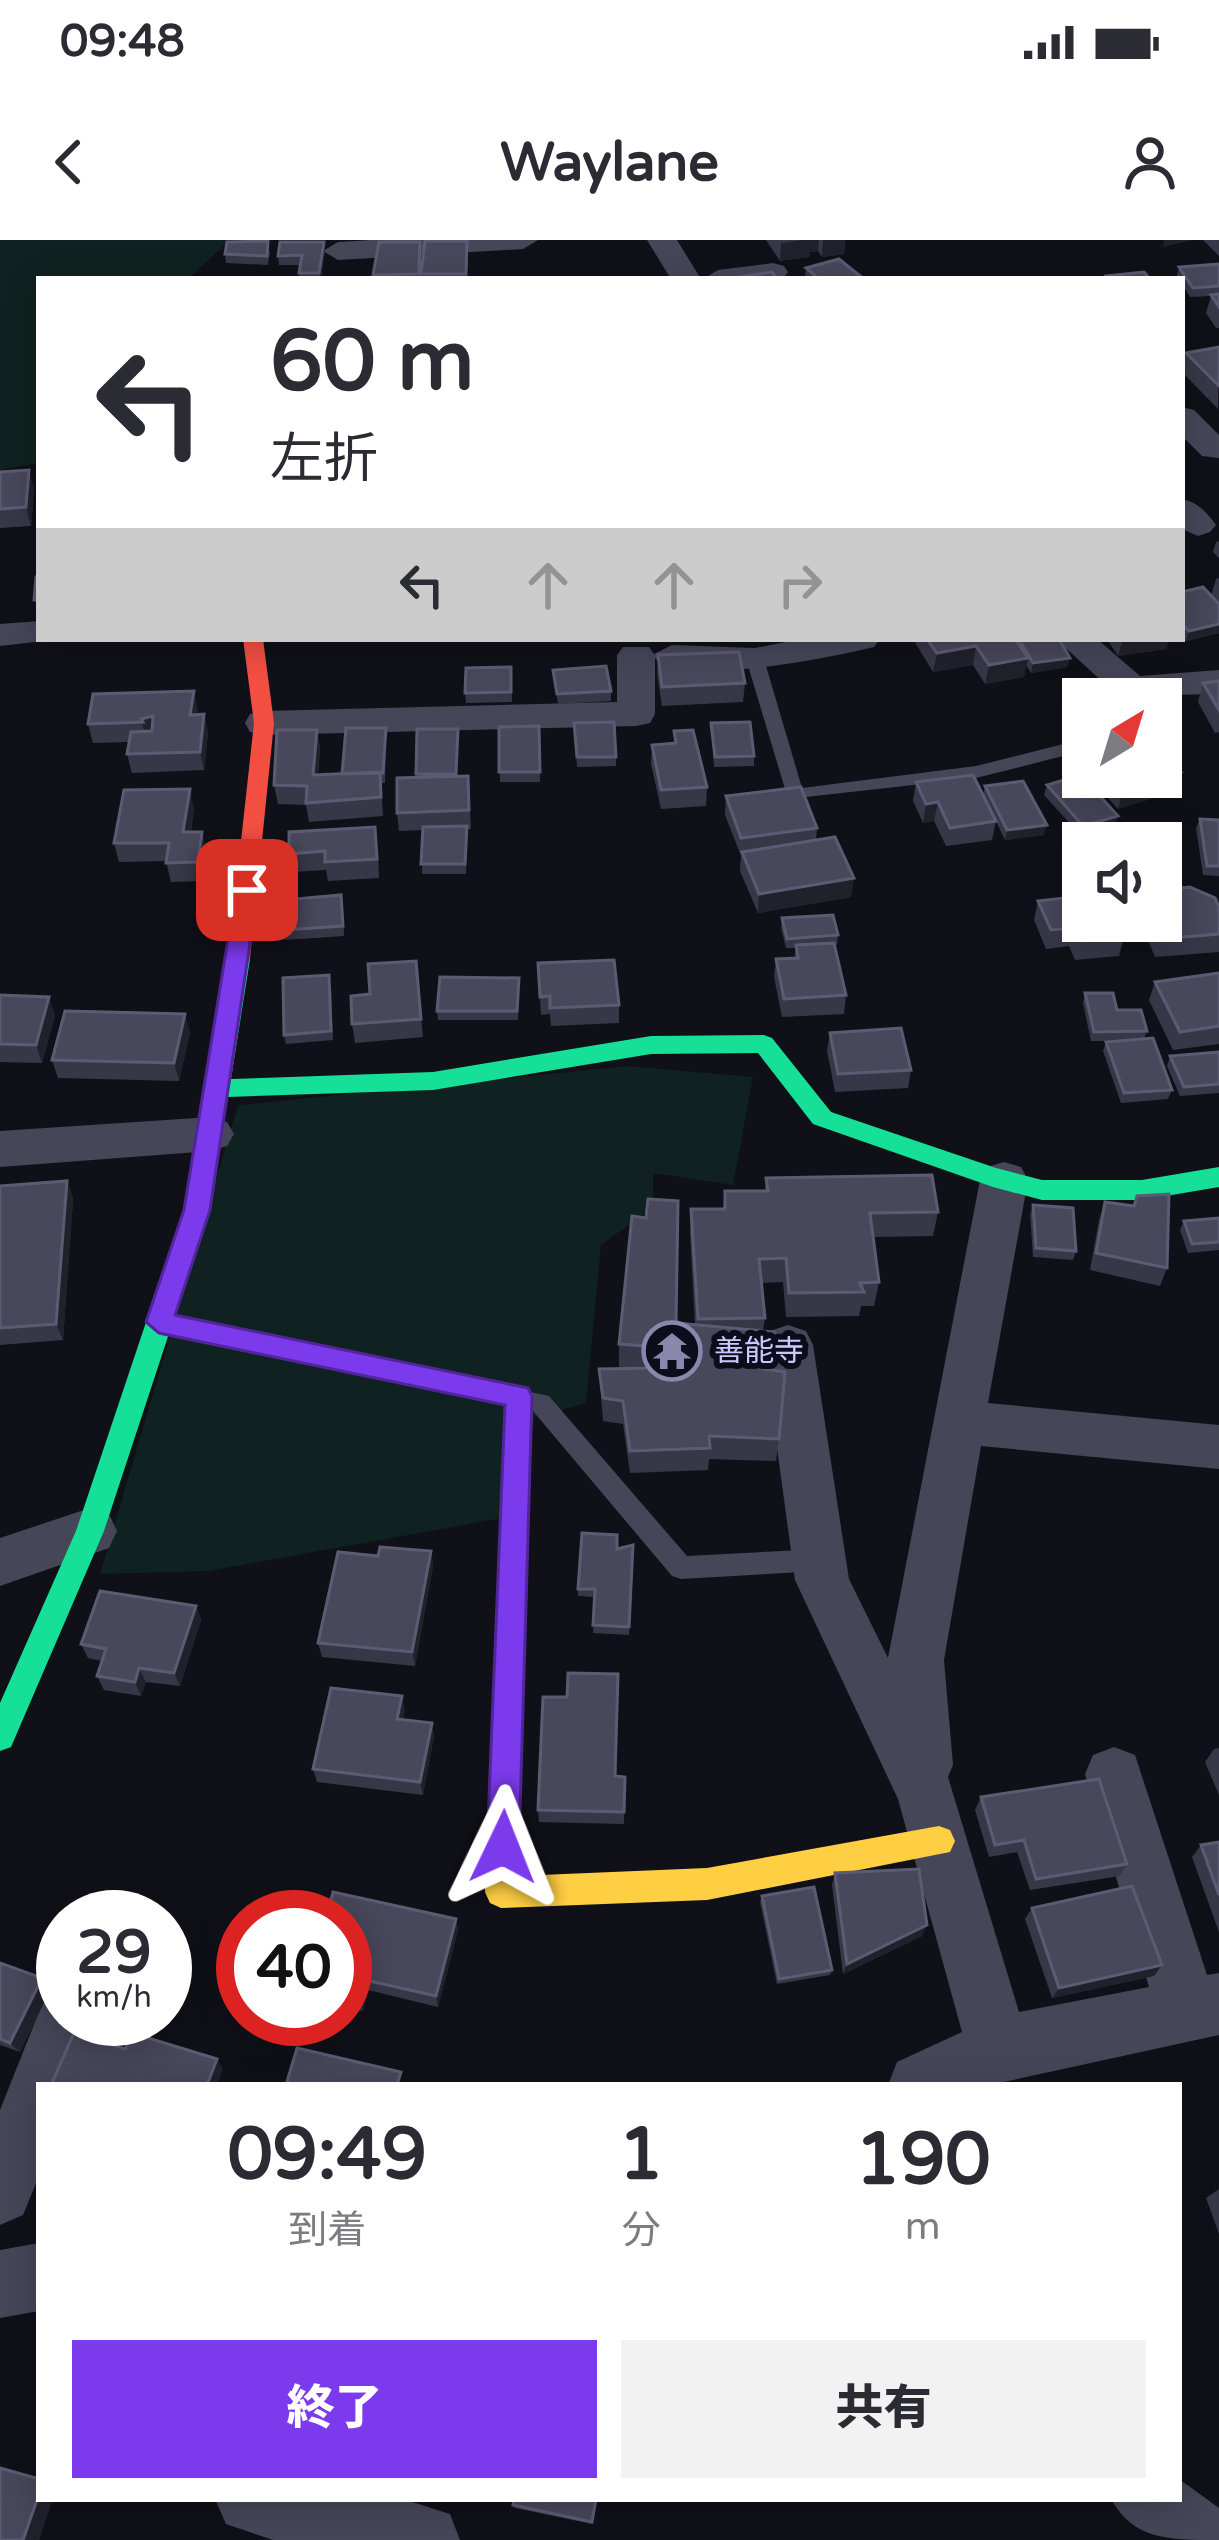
<!DOCTYPE html>
<html lang="ja">
<meta charset="utf-8">
<style>
body{margin:0;font-family:"Varela Round","Noto Sans JP",sans-serif;background:#f2f2f3;color:#2b2b33;height:100vh;display:flex;flex-direction:column;font-size:45px;white-space:nowrap}
*{box-sizing:border-box;margin:0}
p{font-size:39px;color:#7c7c81}
.icon{flex:none;width:66px;height:66px;fill:none;stroke:currentColor;stroke-width:2;stroke-linecap:round;stroke-linejoin:round}
.map{position:relative;flex:1;overflow:hidden}
.details{position:absolute;left:36px;top:1842px;width:1146px;height:420px;display:flex;flex-direction:column;background:#fff;border-radius:0px;box-shadow:0 6px 30px #0003}
.details>*{flex:none}
.banner{position:absolute;left:36px;top:36px;width:1149px;height:366px;border-radius:0px;box-shadow:0 6px 30px #0003;background:#fff;color:#2b2b33;overflow:hidden}
.needle{width:78px;rotate:38deg}
.fabs{position:absolute;left:1062px;top:438px;display:grid;gap:24px}
.fabs a{display:grid;place-items:center;width:120px;height:120px;border-radius:0px;background:#fff;box-shadow:0 6px 30px #0003;font-size:60px}
.speed{position:absolute;left:36px;top:1650px;display:flex;gap:24px;font-size:60px;font-weight:700;text-align:center}
.speed>*{display:grid;place-content:center;width:156px;height:156px;border-radius:50%;background:#fff;box-shadow:0 6px 30px #0003;line-height:1}
.speed small{font-size:30px;font-weight:400}
.speed .limit{border:18px solid #d22;background:#fff;color:#111}
.pin{position:absolute;display:grid;place-items:center;width:102px;height:102px;color:#fff;margin:-51px;border-radius:24px;box-shadow:0 6px 18px #0006}
.me{position:absolute;width:132px;margin:-66px;rotate:2deg;stroke-linejoin:round;filter:drop-shadow(0 0 9px #0008)}
.turn{display:flex;align-items:center;gap:42px;height:252px;padding:0 36px;font-size:54px}
.turn .icon{width:156px;height:156px;stroke-width:2.5}
.turn b{display:block;font-size:84px;line-height:102px}
.lanes{display:flex;align-items:center;height:114px;padding:0 36px;background:#0003;justify-content:center;gap:60px;direction:ltr}
.lanes .off{opacity:.35}
.eta{display:flex;justify-content:space-evenly;align-items:center;height:204px;text-align:center}
.eta b{font-size:72px;font-weight:800;line-height:84px}
.action{display:flex;gap:24px;margin-top:auto;padding:24px 36px}
.action a{flex:1;height:138px;border-radius:0px;background:#7c3aed;color:#fff;font-size:48px;font-weight:800;line-height:138px;text-align:center}
.action a+a{background:#f2f2f3;color:#2b2b33}
.status{display:flex;justify-content:space-between;align-items:center;height:84px;padding:0 60px;background:#fff;direction:ltr}
.status svg{height:33px;fill:currentColor}
header{display:flex;justify-content:space-between;align-items:center;height:156px;padding:0 36px;background:#fff;font-size:54px;font-weight:800}
.map>svg:first-child{display:block}
.green{fill:#0f2120}
.lines{fill:none;stroke-linecap:round;stroke-linejoin:round}
.lane{fill:#454658;fill-rule:evenodd}
.street{fill:#454658;fill-rule:evenodd}
.fast{fill:#16e098;fill-rule:evenodd}
.slow{fill:#ffcf43;fill-rule:evenodd}
.jam{fill:#f24e42;fill-rule:evenodd}
.wall{fill:#383748}
.shaded-wall{fill:#21212c}
.building{fill:#48475b;stroke:#5c5b74;stroke-width:3}
.route{fill:#7c3aed;stroke:#51269a;stroke-width:3}
.labels{text-anchor:middle;dominant-baseline:central;stroke-width:12;stroke-linejoin:round;paint-order:stroke}
.poi-label{font-size:30px;fill:#cac9fc;stroke:#0d0c1b;text-anchor:start}
</style>
<div class="status"><b>09:48</b><svg viewBox="0 0 49 12"><path d="M0 12V9h3v3zM5 12V6h3v6zM10 12V3h3v9zM15 12V0h3v12zM26 1h20v11H26zM47 4h2v5h-2z"/></svg></div>
<header><svg class="icon" aria-label="back" viewBox="0 0 24 24"><path d="M15 5l-7 7 7 7"/></svg>Waylane<svg class="icon" aria-label="person" viewBox="0 0 24 24"><circle cx="12" cy="8" r="4"/><path d="M4 21q1-7 8-7t8 7"/></svg></header>
<div class="map">
<svg width="1219" height="2300" viewBox="0 0 1219 2300">
<rect width="100%" height="100%" fill="#101018"/>
<path class="green" d="M0,0H230L188,39H39V223L0,230Z
M627,826L753,837L733,945L653,933V968L601,1005L586,1163L532,1178L508,1277L209,1331L100,1334L238,865Z"/>
<g class="lines">
<path class="lane" d="M755,414L764,419L802,548L976,526L1083,499V511L976,538L788,559L746,419Z
M1161,476L1167,478L1170,485L1161,491Z
M161,1074L549,1156L687,1316L820,1309L829,1312L833,1320L829,1328L820,1331L681,1339L672,1336L533,1171L161,1092L153,1090L149,1083L153,1076Z"/>
<path class="street" d="M372,0H538L523,9L338,20L323,11L338,2Z
M647,0H677L701,39H671Z
M773,23L784,26L788,32L784,38L703,39L718,30Z
M1182,167L1194,170L1219,195V218L1202,216L1182,196Z
M1182,259C1197,262 1207,272 1216,285L1210,292L1198,296L1182,289Z
M39,381V399L52,400L0,406V384Z
M801,399H880L874,407C833,417 684,448 655,418V474L650,483L636,486L264,495L250,492L245,483L250,474L264,471L617,462V415L623,407H649L654,414L672,405L755,408Z
M1056,399H1097L1140,436L1219,430V454L1118,456Z
M211,877L227,882L234,894L227,906L211,911L0,927V891Z
M1004,922L1021,927L1028,940L988,1163L1219,1185V1229L981,1206L944,1420L953,1525L948,1537L1019,1772L1149,1747L1085,1534L1093,1515L1114,1507L1135,1515L1207,1735L1219,1733V1795L990,1845H888L897,1822L962,1792L898,1559L795,1340L763,1105L770,1091L788,1085L806,1091L813,1105L849,1339L888,1418L980,940L987,927Z
M90,1268L109,1274L117,1291L109,1308L0,1346V1298Z
M63,1749V1779H98L74,1845H39V1936L23,1975L0,1985V1870L45,1757Z
M39,2003V2071L0,2078V2010Z
M1179,2239L1219,2268V2300C1168,2300 1134,2300 1111,2259H1179Z
M215,2259H403L450,2274L460,2300H273L226,2284Z"/>
<path class="fast" d="M239,711L250,719L231,839L433,832L651,796L764,795L772,798L831,872L996,928L1042,940H1142L1219,927V947L1142,960H1042L993,947L813,884L758,813L651,814L433,850L228,857L210,969L104,1291L11,1507L0,1511V1463L76,1291L184,969L228,719Z"/>
<path class="slow" d="M519,1145L529,1148L533,1156L517,1636L707,1628L939,1586L950,1590L955,1601L950,1612L707,1660L501,1668L490,1663L485,1652L505,1156L509,1148Z"/>
<path class="jam" d="M243,399H263L274,483L250,719L239,727L228,719L254,483Z"/>
</g>
<path class="wall" d="M766,0H845L844,14L822,17L818,11L810,12V17L780,21Z
M1203,0H1219V16Z
M420,2L422,20L468,19L467,39H374L373,35Z
M270,11L268,25L226,23L225,14Z
M325,11L321,39H299L300,25H279L278,16Z
M1219,24V88H1216L1206,73L1211,56L1190,57L1182,44V39H1179L1177,36L1179,27Z
M806,28L864,39H807L805,37Z
M1219,107L1218,169L1182,132L1186,113Z
M0,232L34,249L31,286L0,288Z
M1219,301V318L1213,312L1216,302Z
M1219,338V393L1186,401L1182,397V352L1211,356L1216,339Z
M913,399H1059L1067,427L1031,433L1026,425L1024,437L985,444L973,425L933,432Z
M1107,399H1169L1166,409L1118,416Z
M658,415L745,443L743,462L662,466L657,434Z
M511,427L512,462L466,463L465,453Z
M553,430L611,451V461L558,464Z
M1219,441V492L1215,493L1198,462L1203,443Z
M194,451L197,474H204L208,493L204,530L132,533L127,514L129,502L93,503L88,484Z
M574,483L616,517V526L577,527Z
M711,483L754,516V526L714,527Z
M539,486L540,542H500L499,487Z
M386,488L385,543H381L383,576L309,582L306,565L278,564L274,545L317,490L320,509L318,535L342,534Z
M417,489H458L457,536L469,555L471,589H467L466,634H422L423,590L399,591L397,573L416,538Z
M674,491L707,547L706,566L661,569L651,524L652,505L674,503Z
M1181,532L1175,551L1118,569L1089,537H1161Z
M916,542L983,556L985,546L1044,595L1005,600L992,573L996,581L992,600L946,606L934,581L923,583L913,561Z
M1047,545L1115,586L1081,596L1044,555Z
M726,556L817,588L816,600L854,638L851,657L758,673L740,631L741,616L725,575Z
M194,568L191,592H202L206,611L202,641L171,642L166,621L119,622L114,603Z
M1200,579L1219,580V636L1203,635L1196,588Z
M378,606L379,638L328,641L326,630L293,632L289,614Z
M1038,661L1124,697L1119,716L1075,720L1069,706L1046,709L1034,680Z
M343,665L344,696L285,700L284,690Z
M1219,667V712L1155,717L1140,681H1161Z
M782,678L838,695L837,705H835L846,755L844,774L782,777L774,737L776,719L794,718L796,708H786L781,688Z
M416,721L423,797L355,803L352,784L370,754Z
M538,723L619,765V783L551,786L550,774L541,775Z
M1219,733V804L1173,810L1149,760L1155,742Z
M519,738L518,780H438L437,771Z
M331,744L333,800L286,804L284,795Z
M1085,753L1117,770L1147,791L1144,799L1172,850L1168,859L1121,863L1103,811L1106,802L1114,801H1091L1083,763Z
M0,755L55,775L42,823L0,822Z
M190,792L179,841L58,838L52,820Z
M830,793L911,830L908,848L835,852L827,811Z
M1219,812V853L1180,856L1167,826L1170,816Z
M766,938L938,972L933,996L873,997L879,1042L874,1066H861L859,1076L786,1077L783,1042L761,1043L765,1078L763,1091L771,1116L768,1129L779,1199L776,1221L709,1219L708,1230L630,1233L623,1184L603,1181L599,1129L635,1128L619,1127V1104L676,1083L695,1085L690,994L691,969H723L725,951H765Z
M67,941L73,959L63,1100L0,1105V946Z
M1137,956L1167,1028L1160,1046L1090,1030L1099,980L1105,962L1133,966Z
M1033,965L1076,1011L1073,1020L1033,1017L1030,974Z
M1219,978V1010L1188,1013L1180,990L1184,981Z
M633,1305L629,1395L593,1393L595,1357L578,1356V1349L617,1309Z
M431,1311L433,1326L415,1426L322,1417L318,1403Z
M196,1366L201,1380L180,1446L146,1442L141,1456L104,1450L97,1436L102,1421L88,1418L81,1404Z
M405,1470L403,1479L432,1483L434,1496L423,1555L317,1542L313,1529Z
M1219,1508V1555L1205,1522L1214,1509Z
M615,1536L625,1537L624,1584L539,1582L538,1570Z
M981,1557L1127,1624L1120,1636L1030,1650L1017,1612L989,1617L975,1570Z
M1219,1602V1692L1192,1617L1201,1605Z
M835,1633L927,1685L922,1696L843,1734L832,1645Z
M762,1656L832,1730L830,1735L777,1744L760,1662Z
M1032,1668L1162,1725L1154,1736L1052,1758L1025,1679Z
M345,1677L456,1679L458,1690L438,1767L368,1750L363,1771L345,1767Z
M0,1723L42,1738L51,1748L20,1812L0,1805Z
M1219,1949V1994L1206,1958Z
M596,2259L592,2284L515,2268L513,2265Z"/>
<path class="shaded-wall" d="M802,0H819L818,11L810,12V17L780,21L781,3Z
M823,0H845L844,14L822,17Z
M1164,0H1193L1163,7Z
M324,2L325,11L320,39L319,33Z
M29,230L34,249L31,286L26,267Z
M1219,384V393L1186,401L1189,391Z
M1123,399H1169L1166,409L1118,416Z
M976,406L973,425L933,432L937,413Z
M1028,418L1024,437L985,444L989,425Z
M1070,418L1067,427L1031,433L1033,423Z
M194,451L198,470L194,493L190,475Z
M204,474L208,493L204,530L200,512Z
M153,476L158,495L146,498L141,479Z
M317,490L320,509L316,554L313,535Z
M1181,532L1175,551L1118,569L1123,550Z
M190,549L194,568L188,611L183,592Z
M938,562L934,581L923,583L926,564Z
M1118,576L1115,586L1081,596L1083,586Z
M1047,585L1044,595L1005,600L1007,590Z
M202,592L206,611L202,641L198,622Z
M854,638L851,657L758,673L759,654Z
M49,757L55,775L42,823L36,805Z
M185,774L190,792L179,841L174,823Z
M67,941L73,959L63,1100L56,1084Z
M774,1092L771,1116L761,1152L764,1129Z
M431,1311L433,1326L415,1426L412,1412Z
M196,1366L201,1380L180,1446L174,1433Z
M139,1428L146,1442L141,1456L135,1442Z
M402,1456L405,1470L400,1492L397,1479Z
M432,1483L434,1496L423,1555L420,1542Z
M456,1679L458,1690L438,1767L436,1756Z
M927,1685L922,1696L843,1734L847,1724Z
M1162,1725L1154,1736L1052,1758L1059,1748Z
M42,1738L51,1748L20,1812L10,1803Z
M365,1740L368,1750L363,1771L359,1761Z
M217,1819L223,1829L217,1845H207Z
M39,2254V2259H53L39,2300H23Z"/>
<path class="building" d="M268,1L267,16L225,14L227,2Z
M425,1H467L466,34H421Z
M280,2H324L319,33H299L302,15L278,16Z
M379,2H420L419,34L373,35Z
M839,19L864,39H819L806,28Z
M1219,24V46L1193,48L1179,27Z
M772,32L778,39H725Z
M1144,32L1150,39H1108L1106,36Z
M1219,54V67L1211,55Z
M1219,107V146L1186,113Z
M29,230L26,267L0,269V232Z
M36,337H39V360H34Z
M1203,347L1219,364V384L1189,391L1182,384V352Z
M927,399H1015L1028,418L989,425L976,406L937,413Z
M1019,399H1059L1070,418L1033,423Z
M739,412L745,443L662,447L658,415Z
M606,426L611,451L557,454L553,430Z
M511,427V452L465,453L466,428Z
M1219,441V470L1203,443Z
M194,451L190,475L204,474L200,512L127,514L131,492L152,491L153,476L141,479L143,482L88,484L93,454Z
M614,482L616,517H577L574,483Z
M750,482L754,516L715,517L711,483Z
M539,486L540,532H499V487Z
M346,488H386L383,533L342,534Z
M417,489H458L456,534H416Z
M277,490H317L313,535L380,532L381,557L306,563L307,546L274,545Z
M693,490L707,547L661,550L652,505L676,503L674,491Z
M1161,511L1181,532L1123,550L1111,537H1161Z
M973,535L996,581L950,588L938,562L926,564L916,542Z
M1081,535L1118,576L1083,586L1047,545Z
M468,536L469,570L397,573V538Z
M1023,541L1047,585L1007,590L985,546Z
M801,547L817,588L741,598L726,556Z
M190,549L183,592H202L198,622L166,623L169,603H114L124,550Z
M1200,579L1219,580V626H1207Z
M467,586L465,624H421L423,587Z
M375,587L377,619L325,622V611L289,614V592Z
M835,597L854,638L759,654L742,612Z
M1190,647L1215,658L1219,667V694L1161,699L1153,681H1161V650Z
M341,655L343,686L284,690L283,660Z
M1083,656V681H1117L1124,697L1080,701L1074,688L1051,690L1038,661Z
M833,675L838,695L787,699L782,678Z
M834,703L846,755L784,759L776,719L798,718L796,705Z
M614,720L619,765L550,768V756L540,757L538,723Z
M416,721L421,779L352,784L351,756L370,754L368,724Z
M1219,733V786L1180,792L1155,742Z
M329,735L331,791L284,795L283,738Z
M440,737L519,738L517,771H437Z
M1085,753H1113L1117,770H1141L1147,791L1094,792Z
M0,755L49,757L36,805L0,804Z
M65,771L185,774L174,823L52,820Z
M901,788L911,830L838,834L830,793Z
M1153,798L1172,850L1124,853L1106,802Z
M1219,812V844L1184,847L1170,816Z
M932,935L938,972L870,973L879,1042L860,1043L864,1052L789,1053L786,1018L759,1019L765,1078L698,1079L691,969H725V951H768L766,938Z
M67,941L56,1084L0,1088V946Z
M1169,954L1167,1028L1096,1013L1105,962L1134,966L1137,956Z
M648,959L678,961L676,1083L774,1092L764,1129L785,1132L779,1199L709,1196L710,1208L630,1211L623,1161L603,1158L599,1129L658,1128L659,1107L619,1104L632,976L646,978Z
M1033,965L1073,968L1076,1011L1036,1008Z
M1219,978V1002L1192,1004L1184,981Z
M582,1293L617,1295V1309L633,1305L629,1387L593,1385L595,1349H578Z
M380,1307L431,1311L412,1412L318,1403L338,1312L378,1316Z
M100,1351L196,1366L174,1433L139,1428L135,1442L97,1436L106,1409L81,1404Z
M568,1433L618,1434L615,1536L625,1537L624,1572L538,1570L543,1457H567Z
M331,1448L402,1456L397,1479L432,1483L420,1542L313,1529Z
M1099,1539L1127,1624L1036,1639L1024,1600L995,1605L981,1557Z
M1219,1602V1655L1201,1605Z
M919,1629L927,1685L847,1724L835,1633Z
M1132,1646L1162,1725L1059,1748L1032,1668Z
M814,1647L832,1730L779,1739L762,1656Z
M333,1652L456,1679L436,1756L365,1740L359,1761L345,1757V1677H326Z
M0,1723L42,1738L10,1803L0,1799Z
M74,1793L125,1809L132,1793L217,1819L207,1845H51Z
M297,1808L401,1832L397,1845H286Z
M0,2228L39,2239V2254L23,2300H0Z
M514,2259H596L592,2282L513,2265Z"/>
<path class="route" d="M247,643L258,650L210,970L175,1075L528,1148L532,1156L519,1607L514,1618L503,1622L492,1618L487,1607L505,1165L159,1093L146,1082L184,970L236,650Z"/>
<defs>
<g id="temple-ring" transform="scale(3)"><circle r="9.5" fill="#0d0c1b" stroke="#8988ac" stroke-width="1.5"/><path d="M0-6L5-2H3V0L6.5 2.5H4V6H1.5V3h-3V6H-4V2.5H-6.5L-3 0V-2H-5Z" fill="#8988ac"/></g>
</defs>
<g fill-rule="evenodd">
<use href="#temple-ring" x="672" y="1111"/>
</g>
<g class="labels">
<g class="poi-label">
<text x="714" y="1111">善能寺</text>
</g>
</g>
</svg>
<div class="fabs">
<a><svg class="needle" viewBox="-14 -14 28 28"><path d="M0-13l5 13h-10z" fill="#e53935"/><path d="M0 13l5-13h-10z" fill="#7c7c81"/></svg></a>
<a><svg class="icon" aria-label="sound" viewBox="0 0 24 24"><path d="M4 9h4l5-4v14l-5-4H4zM17 9q2 3 0 6"/></svg></a>
</div>
<div class="speed"><div>29<small>km/h</small></div><div class="limit">40</div></div>
<div class="pin" style="left:247px;top:650px;background:#d93025"><svg class="icon" aria-label="arrive" viewBox="0 0 24 24"><path d="M6 21V4h12l-3 4 3 4H6"/></svg></div>
<svg class="me" style="left:503px;top:1607px" viewBox="-20 -20 40 40"><path d="M0-17L14 15 0 8-14 15z" fill="#7c3aed" stroke="#fff" stroke-width="4"/></svg>
<div class="banner">
<div class="turn"><svg class="icon" aria-label="left" viewBox="0 0 24 24"><path d="M17 20v-9H6M10 6l-5 5 5 5"/></svg><div><b>60 m</b>左折</div></div>
<div class="lanes"><svg class="icon" aria-label="left" viewBox="0 0 24 24"><path d="M17 20v-9H6M10 6l-5 5 5 5"/></svg><svg class="icon off" aria-label="ahead" viewBox="0 0 24 24"><path d="M12 20V5M6 11l6-6 6 6"/></svg><svg class="icon off" aria-label="ahead" viewBox="0 0 24 24"><path d="M12 20V5M6 11l6-6 6 6"/></svg><svg class="icon off" aria-label="right" viewBox="0 0 24 24"><path d="M7 20v-9h11M14 6l5 5-5 5"/></svg></div>
</div>
<section class="details">
<div class="eta">
<div><b>09:49</b><p>到着</p></div>
<div><b>1</b><p>分</p></div>
<div><b>190</b><p>m</p></div>
</div>
<div class="action"><a>終了</a><a>共有</a></div>
</section>
</div>
